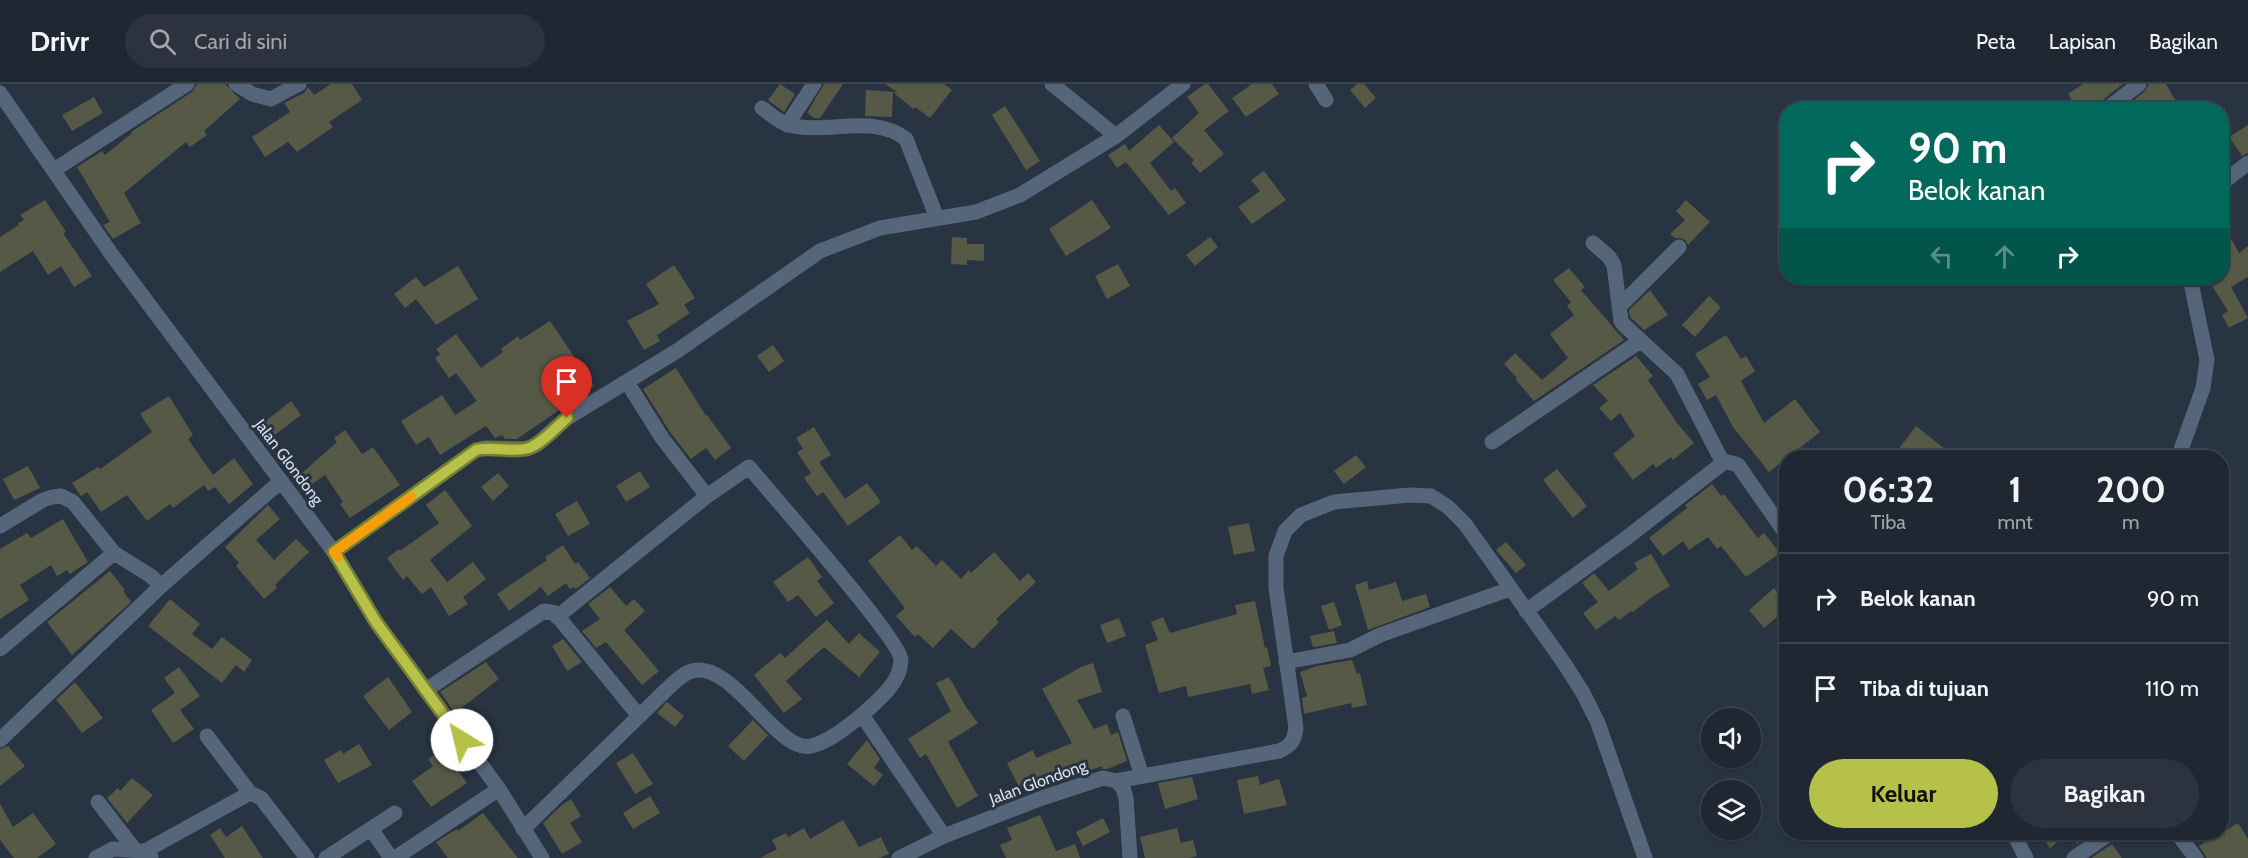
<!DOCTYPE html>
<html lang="id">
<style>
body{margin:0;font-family:Cabin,sans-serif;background:#2c333e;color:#f1f3f6;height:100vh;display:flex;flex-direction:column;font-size:22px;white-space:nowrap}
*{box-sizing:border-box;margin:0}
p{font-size:20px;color:#a1a5ac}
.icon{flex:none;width:33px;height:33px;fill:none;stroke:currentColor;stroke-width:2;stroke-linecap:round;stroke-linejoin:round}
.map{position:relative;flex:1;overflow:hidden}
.sheet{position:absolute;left:1779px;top:366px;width:450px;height:390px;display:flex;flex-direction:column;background:#1f2732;border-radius:24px;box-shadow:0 2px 4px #0004,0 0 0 2px #3c444d}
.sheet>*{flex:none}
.top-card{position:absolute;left:1779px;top:18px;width:450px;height:183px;border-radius:24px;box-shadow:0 2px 4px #0004,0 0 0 2px #3c444d;background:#00695c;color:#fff;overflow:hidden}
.controls{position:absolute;left:1701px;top:624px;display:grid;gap:12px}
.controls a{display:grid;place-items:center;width:60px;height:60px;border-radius:50%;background:#1f2732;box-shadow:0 2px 4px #0004,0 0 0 2px #3c444d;font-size:30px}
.pin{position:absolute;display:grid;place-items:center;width:51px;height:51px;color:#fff;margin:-62px -26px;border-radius:50% 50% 50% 0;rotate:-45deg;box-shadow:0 0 6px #0007}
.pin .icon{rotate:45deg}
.me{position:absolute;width:66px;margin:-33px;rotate:324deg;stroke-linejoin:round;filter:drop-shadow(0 0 4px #0008)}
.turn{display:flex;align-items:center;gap:21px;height:126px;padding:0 30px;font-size:27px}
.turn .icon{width:78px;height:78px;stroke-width:2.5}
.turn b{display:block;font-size:42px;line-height:51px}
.lanes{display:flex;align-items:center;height:57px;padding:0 30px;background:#0003;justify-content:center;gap:30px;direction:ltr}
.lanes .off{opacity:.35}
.eta{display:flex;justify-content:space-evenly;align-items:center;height:102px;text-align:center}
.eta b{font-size:36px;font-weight:700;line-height:42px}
.primary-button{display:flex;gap:12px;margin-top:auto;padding:12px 30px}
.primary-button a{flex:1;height:69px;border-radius:36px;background:#b6c149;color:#111;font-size:24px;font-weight:700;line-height:69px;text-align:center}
.primary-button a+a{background:#2c333e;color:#f1f3f6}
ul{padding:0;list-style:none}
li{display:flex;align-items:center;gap:18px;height:90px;padding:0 30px;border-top:2px solid #3c444d}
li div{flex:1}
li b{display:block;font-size:22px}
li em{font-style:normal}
header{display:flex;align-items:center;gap:36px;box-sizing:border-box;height:84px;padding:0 30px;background:#1f2732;border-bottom:2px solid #3c444d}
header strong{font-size:28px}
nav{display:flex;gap:33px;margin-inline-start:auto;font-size:21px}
.search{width:420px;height:54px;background:#2c333e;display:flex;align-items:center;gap:15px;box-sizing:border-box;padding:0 21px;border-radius:33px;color:#a1a5ac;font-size:22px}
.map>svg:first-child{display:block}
.building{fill:#565946}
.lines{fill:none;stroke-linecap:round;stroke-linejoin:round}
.minor{stroke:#56667a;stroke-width:15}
.route-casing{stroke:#767d2f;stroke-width:15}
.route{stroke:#b6c149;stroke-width:10}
.slow{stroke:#f59e0b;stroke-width:10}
.labels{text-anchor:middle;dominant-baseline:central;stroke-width:6;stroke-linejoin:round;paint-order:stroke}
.street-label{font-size:16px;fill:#dae1ea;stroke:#293442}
</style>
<header>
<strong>Drivr</strong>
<div class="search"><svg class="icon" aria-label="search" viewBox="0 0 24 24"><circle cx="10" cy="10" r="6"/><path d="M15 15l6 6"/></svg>Cari di sini</div>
<nav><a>Peta</a><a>Lapisan</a><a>Bagikan</a></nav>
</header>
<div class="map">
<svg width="2248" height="774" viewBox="0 0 2248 774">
<rect width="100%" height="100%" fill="#293442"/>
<path class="building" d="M197,0H225L240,15L204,47L207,51L190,63L186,58L124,109L141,139L113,155L103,141L110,138L77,83L102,67L105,71L132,49L131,48L192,8Z
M331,0H352L362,16L329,38L333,43L297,68L288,58L265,73L252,53L290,28L284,19L304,9L308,3L314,11Z
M780,0L795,10L784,28L768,16Z
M824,0H843L820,34H814L807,29Z
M885,0H944L952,6L930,34L915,23L913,25L893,8L892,33L865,32L866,6L897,8Z
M1205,0H1208L1229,27L1204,46L1224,70L1200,89L1191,79L1194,76L1172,54L1199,29L1187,13Z
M1252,0H1272L1279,10L1246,33L1232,14Z
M1357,0H1364L1376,14L1365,24L1350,6Z
M2083,0H2123L2100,18L2095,26H2078L2068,10Z
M2149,0H2166L2181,26H2130L2128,21L2145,7Z
M94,13L103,29L72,47L62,31Z
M1005,22L1040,77L1026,86L992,31Z
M1159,41L1174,58L1150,79L1171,107L1175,104L1186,119L1169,131L1126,78L1117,84L1108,71L1125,60L1129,67Z
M2248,41V69L2242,72L2229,53Z
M1264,87L1286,116L1252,140L1238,123L1260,107L1251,96Z
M45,116L66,148L63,149L92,192L74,203L61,182L48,191L33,167L0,188V153L19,141L18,139L24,136L20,131Z
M1092,116L1111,144L1066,172L1049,145Z
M1686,116L1710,138L1688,161L1685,156L1681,154H1675L1670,150L1685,136L1676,127Z
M2222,138L2239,169L2248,162V193L2231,203L2248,234L2229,244L2222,231L2228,227L2207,194H2222Z
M952,153L967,154V160H984V177L967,176V181L951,180Z
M1210,153L1218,163L1195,182L1186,171Z
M1118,180L1130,202L1107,215L1095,192Z
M674,181L695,214L684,221L690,229L657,251L660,257L644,266L627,237L659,220L646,200Z
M458,182L478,215L436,241L416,215L405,224L394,210L416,193L424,203Z
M1569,184L1585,203L1581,206L1624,256L1534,317L1515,295L1517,294L1504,280L1515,269L1542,296L1568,274L1550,250L1574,231L1567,222L1571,218L1553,196Z
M1650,206L1668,231L1644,246L1630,233L1629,226Z
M1709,212L1721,223L1695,253L1682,241Z
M550,237L594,302L517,355H505L502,351L495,354L486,342L440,371L429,353L416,361L401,337L442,311L455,331L477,317L456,289L449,294L435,274L440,270L436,265L456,250L481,284L503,268L501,265L518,252L520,256Z
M1726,251L1741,275L1746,272L1755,287L1741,297L1764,339L1795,315L1820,348L1769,388L1733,343L1716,311L1707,316L1698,300L1710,293L1695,270Z
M773,261L784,277L769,288L757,272Z
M1636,272L1653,292L1648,296L1677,339L1694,359L1673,376L1671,373L1656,384L1653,380L1633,396L1613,370L1635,352L1620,329L1611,337L1599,324L1608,317L1593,301Z
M676,284L706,332L707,331L731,364L715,376L706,364L691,375L670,348L643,305Z
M169,312L193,351L188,355L213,391L234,374L253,400L229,420L215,403L208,407L204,401L173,424L170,420L147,437L127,411L101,428L87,408L81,412L72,399L98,383L100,385L152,348L140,330Z
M291,317L301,331L268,356L258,343Z
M1916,342L1956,374H1928L1921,368L1917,374H1892Z
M814,343L831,371L819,378L845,415L867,399L881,418L848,442L823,408L817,412L804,394L811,389L797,368L803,365L796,354Z
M345,346L362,370L373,363L400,401L350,434L340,420L343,418L325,391L301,408L293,397L337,358L334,354Z
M1356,371L1366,383L1344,400L1334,387Z
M28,382L40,404L14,416L3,395Z
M1557,385L1587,422L1573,434L1543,396Z
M640,387L650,403L626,418L616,402Z
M498,389L509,402L493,417L481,403Z
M1712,400L1721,412L1724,410L1758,454L1764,449L1780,469L1746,493L1721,462L1717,465L1708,453L1689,466L1683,457L1663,472L1649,454L1687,424L1685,421Z
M445,406L472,442L430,476L447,498L473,478L486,495L463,513L468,520L449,532L431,503L422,510L407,492L403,496L387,474L399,465L400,467L439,439L426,421Z
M577,417L590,440L568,452L555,430Z
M268,421L280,435L256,456L274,476L296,455L309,468L275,501L277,504L264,515L236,482L239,479L225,463Z
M63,435L88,478L70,490L67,486L57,492L51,481L20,501L29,516L0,535V465L27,449L31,454Z
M1249,439L1255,467L1234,471L1228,443Z
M900,451L912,466L917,462L936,482L942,476L961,495L969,486L971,489L994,468L1020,497L1028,489L1036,498L996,535L999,538L973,565L951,545L933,564L918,550L915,553L896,532L905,524L868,477Z
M1506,458L1526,481L1516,489L1496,466Z
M563,461L575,480L578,478L590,494L576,505L574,503L570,505L566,499L548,512L541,503L509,527L497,510L547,476L545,473Z
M1651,470L1670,502L1652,513L1633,528L1631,527L1619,536L1615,532L1596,546L1583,529L1598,518L1582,499L1594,489L1609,507L1638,485L1634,479Z
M808,473L822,493L817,497L834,519L816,533L798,511L788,518L773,498Z
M110,487L125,506L123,507L131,518L72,571L47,538Z
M1367,497L1369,506L1396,498L1402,517L1426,510L1430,523L1368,546L1355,501Z
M610,503L626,522L634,515L645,527L624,546L659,587L642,601L606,558L596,564L582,547L600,535L588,520Z
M1774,504L1786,519V525L1764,544L1749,526Z
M170,515L200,540L192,550L212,565L222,553L252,576L244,588L236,581L222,599L148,542Z
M1255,517L1265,564L1267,563L1271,582L1263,584L1269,606L1252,610L1250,600L1188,613L1186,602L1159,609L1145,561L1158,556L1151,538L1163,533L1170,549L1237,530L1235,521Z
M1334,518L1342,541L1329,546L1321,522Z
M1119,534L1126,552L1107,559L1100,541Z
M827,536L849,560L859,549L880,568L859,593L824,563L786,597L802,615L784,629L754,591L780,569L785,574Z
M1334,547L1337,559L1313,563L1310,552Z
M563,555L582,578L567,587L552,562Z
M1352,576L1357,590L1360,589L1367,621L1352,624L1351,619L1304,630L1302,614L1307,612L1300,588L1317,582Z
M486,578L499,595L455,629L440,608Z
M1093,579L1102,608L1077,616L1094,645L1107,640L1111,651L1118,648L1127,677L1107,685H1103L1102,682L1070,694L1069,691L1041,704L1036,695L1019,703L1007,679L1033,666L1036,674L1072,659L1042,605L1081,583Z
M179,583L200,612L180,626L194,645L173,659L151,626L175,609L164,594Z
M388,593L412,628L389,646L363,612Z
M949,593L966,623L978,639L948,658L978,712L957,724L926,670L920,674L908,655L951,627L936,599Z
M75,598L103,634L82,649L64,625L56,616Z
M667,618L684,632L675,643L657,629Z
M753,636L768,651L744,677L728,662Z
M867,656L880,675L874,684L883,691L874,702L847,680Z
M359,660L372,681L338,699L324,676L341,666L343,670Z
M8,662L25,682L0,702V665Z
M442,665L467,699L431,723L412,697L433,682L428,675Z
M633,669L653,700L635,710L616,679Z
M1258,692L1260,701L1279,695L1287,721L1244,730L1237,696Z
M1192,693L1198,715L1165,725L1158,699Z
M132,694L153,711L127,739L107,714L118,704L120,707Z
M650,712L660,729L633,745L623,729Z
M571,715L581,732L570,739L582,758L562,770L543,739L562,721Z
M0,720L13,743L33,729L56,760L37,774H14L0,756Z
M483,729L518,774H448L436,758L457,745L458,747Z
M1040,731L1056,767L1075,760L1080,774H1006L1000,761L1012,756L1007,744Z
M1103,734L1110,748L1083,762L1076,748Z
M843,736L859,763L881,753L889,770L879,774H760L777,765L772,756L786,749L788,753L804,744L810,755Z
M2238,739L2248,755V774H2207L2199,762Z
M242,742L263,774H225L210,751L220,744L226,753Z
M1177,744L1181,759L1193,756L1197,772L1188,774H1145L1140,753Z
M2038,748H2094L2077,760L2069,749L2050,764Z
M2112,760L2122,774H2091Z"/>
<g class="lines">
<path class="minor" d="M236,0L252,10L271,15L299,0
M1052,0L1116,52
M1316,0L1326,16
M0,9L112,171L334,468L376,538L499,705L542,774
M762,24C770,30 780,39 789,41C828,51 872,29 906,55L937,134
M2106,26L2139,0
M787,41L814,0
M54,86L187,0
M2222,99L2248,79
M1593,159L1609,173L1614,181L1621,237L1624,241L1677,290L1723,379
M1620,222L1679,163
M627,298L662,354L707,412
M1492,358L1640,257
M2178,374L2203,304L2207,276L2190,194
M0,442L43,416L52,413L61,412L73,418L114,469L151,492L161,502L281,397
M334,468L476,366L485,364L526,365L536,361L567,334L677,267L820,167L880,144L976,128L1020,111L1116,52L1183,0
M1526,527L1625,455L1723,379L1728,378L1738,381L1786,450
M557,533L707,412L749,383C770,409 901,556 901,576C901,599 877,617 862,631L944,752
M0,565L114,469
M1286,578L1350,566L1380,551L1510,505
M426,606L544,527L555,529L639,632
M1123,632L1142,692
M207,652L250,709
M0,656L161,502
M1116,697L1279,667C1291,662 1294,657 1296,644L1276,504V472L1285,447L1301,431L1334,418L1410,411L1431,412L1448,423L1465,440L1564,579L1583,609L1598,639L1645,774
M98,718L135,766
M371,745L391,774
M523,745L664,608C672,601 679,592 689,588C731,571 776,670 811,662C829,658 848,642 862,631
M2013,748L2026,774
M2176,748L2196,774
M145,767L250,709L261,714L307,774
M96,774L113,765L145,767L151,773
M326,774L395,729
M395,774L499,705
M899,774L944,752L1042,714L1103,694L1116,697L1123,704L1126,714L1130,774
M2074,774L2112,748"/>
</g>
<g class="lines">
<g class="route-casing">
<path id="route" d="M462,656L376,538L334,468L476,366C493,362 512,369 529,364C543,359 556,343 567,334"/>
</g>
<use href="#route" class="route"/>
<path class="slow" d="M338,473L334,468L411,413"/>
</g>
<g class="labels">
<g class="street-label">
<text transform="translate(289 378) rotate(53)">Jalan Glondong</text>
<text transform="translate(1038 698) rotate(-20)">Jalan Glondong</text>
</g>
</g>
</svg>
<div class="controls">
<a><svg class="icon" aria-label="sound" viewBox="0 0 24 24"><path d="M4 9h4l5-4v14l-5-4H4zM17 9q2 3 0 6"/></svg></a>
<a><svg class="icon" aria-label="layers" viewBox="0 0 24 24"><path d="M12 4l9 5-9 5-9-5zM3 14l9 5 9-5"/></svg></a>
</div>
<div class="pin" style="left:567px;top:334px;background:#d93025"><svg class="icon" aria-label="arrive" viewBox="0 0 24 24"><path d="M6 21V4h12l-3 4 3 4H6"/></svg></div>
<svg class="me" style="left:462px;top:656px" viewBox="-20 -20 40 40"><circle r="19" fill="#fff"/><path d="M0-13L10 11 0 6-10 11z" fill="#b6c149"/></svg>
<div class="top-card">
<div class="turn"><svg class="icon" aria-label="right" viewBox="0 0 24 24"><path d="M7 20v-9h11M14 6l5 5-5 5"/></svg><div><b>90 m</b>Belok kanan</div></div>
<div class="lanes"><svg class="icon off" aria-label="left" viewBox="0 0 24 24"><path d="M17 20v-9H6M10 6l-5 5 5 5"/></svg><svg class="icon off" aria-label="ahead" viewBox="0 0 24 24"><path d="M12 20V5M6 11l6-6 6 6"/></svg><svg class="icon" aria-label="right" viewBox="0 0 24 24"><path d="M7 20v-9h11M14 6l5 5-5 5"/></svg></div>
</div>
<section class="sheet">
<div class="eta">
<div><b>06:32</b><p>Tiba</p></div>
<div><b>1</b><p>mnt</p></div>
<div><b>200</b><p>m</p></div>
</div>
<ul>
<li><svg class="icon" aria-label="right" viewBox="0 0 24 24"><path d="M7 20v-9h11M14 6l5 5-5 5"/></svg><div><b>Belok kanan</b></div><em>90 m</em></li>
<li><svg class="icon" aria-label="arrive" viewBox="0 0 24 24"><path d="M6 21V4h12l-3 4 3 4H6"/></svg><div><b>Tiba di tujuan</b></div><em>110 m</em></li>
</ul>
<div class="primary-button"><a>Keluar</a><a>Bagikan</a></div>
</section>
</div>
